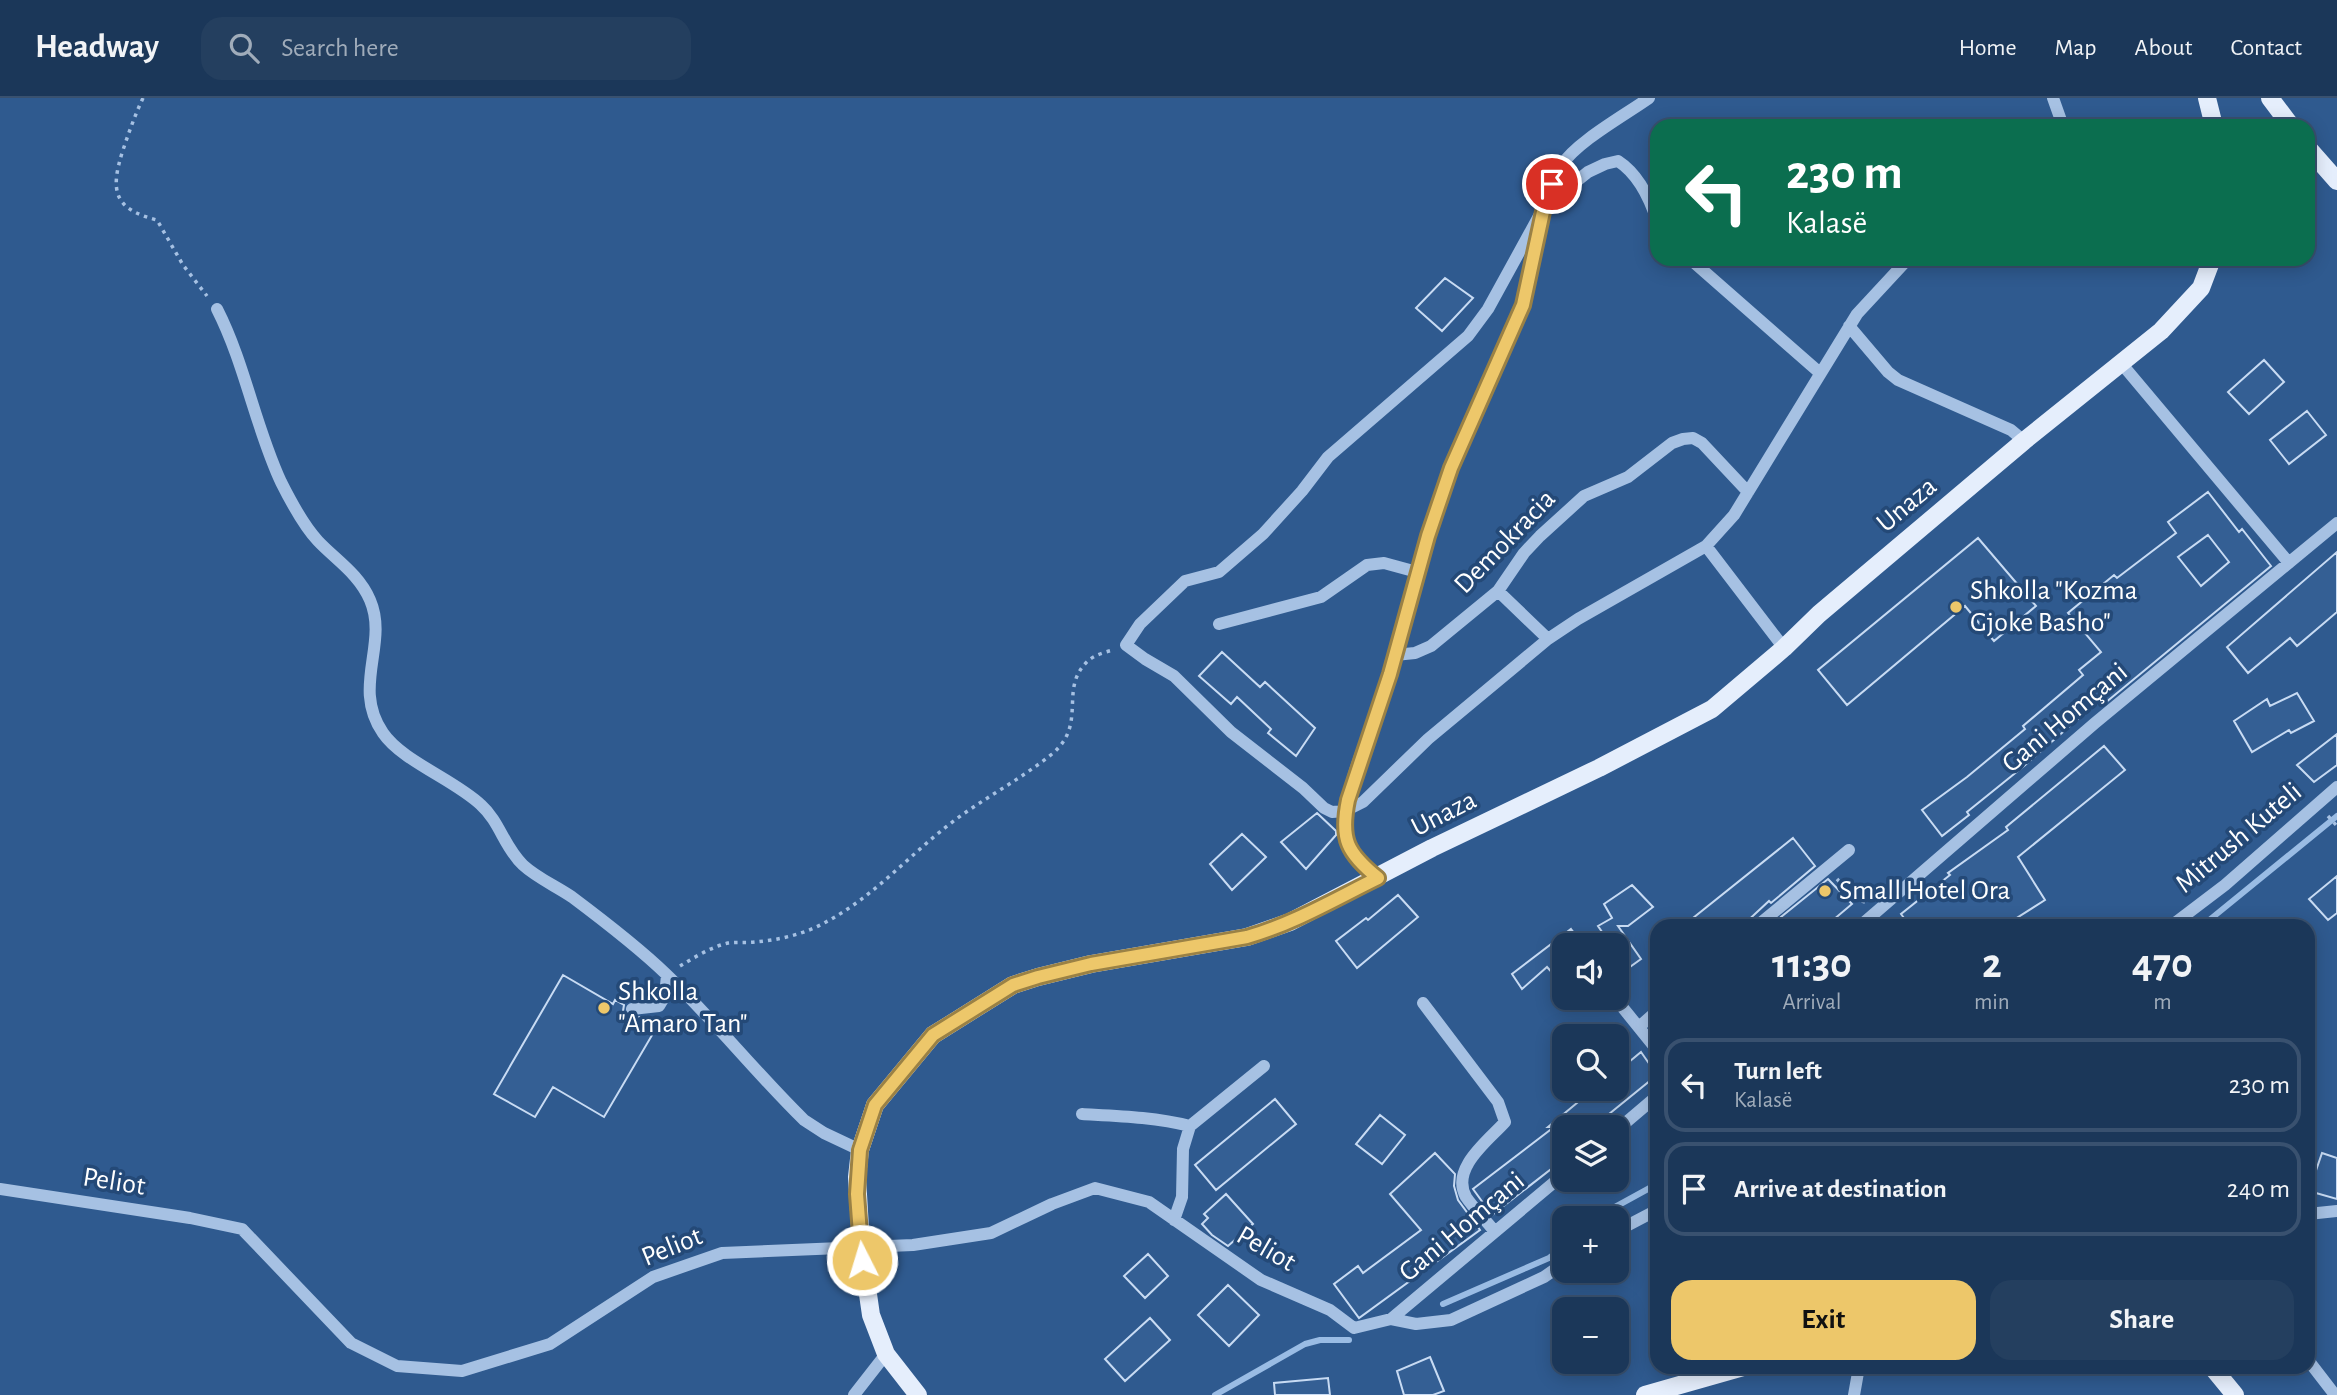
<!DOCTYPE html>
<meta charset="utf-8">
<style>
body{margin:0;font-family:"Alegreya Sans",sans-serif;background:#243f5f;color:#f1f3f6;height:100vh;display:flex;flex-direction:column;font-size:26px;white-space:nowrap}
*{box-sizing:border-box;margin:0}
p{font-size:23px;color:#a0acba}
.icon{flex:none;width:38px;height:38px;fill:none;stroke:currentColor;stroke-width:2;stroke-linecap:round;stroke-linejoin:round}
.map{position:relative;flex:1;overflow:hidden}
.side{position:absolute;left:1650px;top:821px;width:665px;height:455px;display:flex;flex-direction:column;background:#1b3759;border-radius:21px;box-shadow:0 4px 18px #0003,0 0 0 2px #39516f}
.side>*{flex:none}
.guide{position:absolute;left:1650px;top:21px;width:665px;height:147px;border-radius:21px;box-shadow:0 4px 18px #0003,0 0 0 2px #39516f;background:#0b6e4f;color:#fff;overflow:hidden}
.tools{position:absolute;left:1552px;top:835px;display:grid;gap:14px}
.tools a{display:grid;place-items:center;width:77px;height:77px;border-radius:14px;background:#1b3759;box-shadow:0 4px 18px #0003,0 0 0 2px #39516f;font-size:35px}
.pin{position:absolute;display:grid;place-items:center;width:60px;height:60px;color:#fff;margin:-30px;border:4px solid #fff;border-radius:50%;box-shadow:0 2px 7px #0007}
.me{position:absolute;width:77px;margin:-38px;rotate:355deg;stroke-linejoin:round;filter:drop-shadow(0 0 5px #0008)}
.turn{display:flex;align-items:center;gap:24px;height:147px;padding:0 21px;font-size:32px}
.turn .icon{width:91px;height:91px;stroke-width:2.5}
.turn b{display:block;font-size:49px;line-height:60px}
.eta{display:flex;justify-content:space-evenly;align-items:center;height:119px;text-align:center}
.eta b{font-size:42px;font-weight:700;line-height:49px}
.action{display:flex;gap:14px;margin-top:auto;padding:14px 21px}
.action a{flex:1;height:80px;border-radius:21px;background:#edc76a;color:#111;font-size:28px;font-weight:700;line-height:80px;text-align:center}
.action a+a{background:#243f5f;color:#f1f3f6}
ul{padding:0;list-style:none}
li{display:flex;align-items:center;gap:21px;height:94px;margin:0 14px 10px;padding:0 7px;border:4px solid #39516f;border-radius:21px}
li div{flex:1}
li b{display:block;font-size:26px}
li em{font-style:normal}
header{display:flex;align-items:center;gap:42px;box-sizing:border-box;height:98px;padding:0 35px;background:#1b3759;border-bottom:2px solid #39516f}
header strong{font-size:33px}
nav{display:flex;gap:38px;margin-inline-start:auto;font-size:24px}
.search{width:490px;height:63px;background:#243f5f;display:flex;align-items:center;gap:18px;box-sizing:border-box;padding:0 24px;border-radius:21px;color:#a0acba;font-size:26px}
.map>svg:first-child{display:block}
.green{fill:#2f5a8f;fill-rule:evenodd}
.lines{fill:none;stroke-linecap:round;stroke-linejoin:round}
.stream{stroke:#9abce4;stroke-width:6}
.building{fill:#345f94;stroke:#c8dbf3;stroke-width:2;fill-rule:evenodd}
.path{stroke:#a6c1e3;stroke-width:3.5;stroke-dasharray:3.5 5;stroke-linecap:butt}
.minor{stroke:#a6c1e3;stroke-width:12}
.major{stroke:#e5eefc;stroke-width:18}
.route-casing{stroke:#9a8145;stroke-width:18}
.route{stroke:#edc76a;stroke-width:12}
.poi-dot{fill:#edc76a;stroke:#244977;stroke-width:2.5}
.labels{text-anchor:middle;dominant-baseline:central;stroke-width:7;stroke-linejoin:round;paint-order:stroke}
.street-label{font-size:28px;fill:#fff;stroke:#244977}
.poi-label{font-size:28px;fill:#fff;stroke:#244977;text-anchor:start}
</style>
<header>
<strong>Headway</strong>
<div class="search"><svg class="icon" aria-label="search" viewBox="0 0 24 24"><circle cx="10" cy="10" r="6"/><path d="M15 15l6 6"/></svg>Search here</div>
<nav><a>Home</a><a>Map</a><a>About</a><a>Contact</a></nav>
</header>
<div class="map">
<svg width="2337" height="1297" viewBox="0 0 2337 1297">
<rect width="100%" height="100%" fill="#244977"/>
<path class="green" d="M0,0H2337V1297H0ZM1657,28H2308V161H1657ZM1657,828H2308V1269H1657ZM1564,847H1617V900H1564ZM1564,938H1617V990H1564ZM1564,1029H1617V1082H1564ZM1564,1120H1617V1172H1564ZM1564,1211H1617V1264H1564Z"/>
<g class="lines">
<path class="stream" d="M2202,828L2337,718
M1602,1120L1615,1109L1657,1086
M1443,1206L1549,1160L1564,1149
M1215,1297L1305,1246L1320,1242H1349"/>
</g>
<path class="building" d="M1445,180L1473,200L1442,233L1416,210Z
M2264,262L2284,284L2249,316L2228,294Z
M2307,313L2326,337L2289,366L2270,342Z
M2208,394L2239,434L2242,431L2271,468L2105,605L2102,600L2024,668L1967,714L1969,717L1942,738L1922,712L1967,679L2025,631L2023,628L2083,577L2079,572L2101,554L2068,515L2114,477L2117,480L2176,435L2168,424ZM2208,437L2229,464L2201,488L2178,459Z
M1978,440L2036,508L1994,543L1965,508L1847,607L1818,572Z
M2337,454V514L2297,548L2290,540L2248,575L2227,549Z
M1222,554L1260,589L1265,584L1315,630L1296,658L1268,635L1271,631L1237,599L1231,606L1199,578Z
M2297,595L2314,623L2291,635L2289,632L2252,654L2234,623L2267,601L2270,608Z
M2337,636V667L2314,684L2297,667Z
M2104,648L2125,672L2018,759L2045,802L2004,828H1910L1901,816L1950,777L1948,775L2008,732L2006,729Z
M1317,715L1336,733V737L1306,771L1281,744Z
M1242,736L1266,759L1232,792L1210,766Z
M1793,740L1815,768L1771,805L1769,803L1742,828H1683Z
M2337,778V815L2328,822L2309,801Z
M1828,781L1852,806L1826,828H1788L1781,819Z
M1632,787L1653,809L1628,828H1618L1641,861L1627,871L1617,856V847H1611L1598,828L1612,820L1604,806Z
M1398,797L1418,819L1357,870L1336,843L1366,820L1368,822Z
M1571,831L1579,841L1572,847H1564V888L1547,869L1522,891L1512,876Z
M563,877L613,906L615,902L624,907L623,913L628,919H643L658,927L604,1019L553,989L535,1019L494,996Z
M1641,954L1657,977L1593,1029H1564V1061L1492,1117L1473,1091L1554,1029H1548L1595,990H1617V974Z
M1275,1001L1296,1026L1216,1092L1195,1067Z
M1380,1017L1405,1037L1382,1066L1356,1046Z
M1435,1055L1455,1076L1454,1088L1458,1102L1480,1132L1359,1220L1334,1186L1358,1168L1363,1175L1421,1132L1390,1096Z
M2322,1055L2337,1060V1101L2309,1093Z
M1226,1096L1253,1126L1228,1148L1212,1137L1202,1126L1208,1120L1204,1116Z
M1148,1156L1168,1178L1145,1200L1124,1178Z
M1228,1187L1259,1217L1229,1248L1198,1217Z
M1150,1220L1170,1242L1125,1283L1105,1261Z
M1430,1259L1444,1293L1433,1297H1404L1397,1273Z
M1328,1280L1330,1297H1275L1274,1285Z"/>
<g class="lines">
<path class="path" d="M143,0C135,17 129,34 123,52C110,92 113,111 157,122L183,167L207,198
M2091,26V28
M2328,718L2337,728
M1837,781L1855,801L1865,804
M1892,820L1898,828
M680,868C695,859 711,849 728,845C737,844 746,845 755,844C779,842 805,836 826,824C875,798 911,755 955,722C986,699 1021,681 1052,656C1089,625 1057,590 1089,562C1095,557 1105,554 1113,552"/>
<path class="minor" d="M2053,0L2063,28
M1657,123C1650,101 1638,76 1618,63L1605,66L1588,74L1544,109L1488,211L1468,238L1328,359L1302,393L1263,436L1219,474L1185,483L1140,526L1126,547L1145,561L1174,578L1231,634L1303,690L1324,710L1332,714L1345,713L1363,704L1428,641L1548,541L1578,521L1706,448L1734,417L1857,216L1908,161
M1690,161L1820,275
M217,211C245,266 255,328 281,384C291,404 303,427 318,443C336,462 359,476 370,502C389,546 351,589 383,635C402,663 455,682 481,707C500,724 504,749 523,767C537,780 556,788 572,799C604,823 637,848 666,876C714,922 756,975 804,1022L824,1035L860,1052
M1849,228L1888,274L1898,282L2011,332L2024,343
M2121,265L2289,465
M1706,448L1784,550
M1498,493L1548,541
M1219,526L1321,499L1367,467L1384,465L1417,474
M1395,557L1415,555L1431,548L1498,493L1524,455L1540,438L1584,398L1628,379L1672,345L1683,341L1693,340L1702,345L1748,394
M1378,780C1359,765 1343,750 1344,724C1345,687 1375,621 1388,583C1395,561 1399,539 1405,517C1419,467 1433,418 1451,370C1471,315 1502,265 1522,210C1539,165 1534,109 1561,68C1576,44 1625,17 1649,0
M1757,828L1849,752
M1860,828L2095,625L2337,425
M2171,828L2225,787L2337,689
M1615,900L1657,952
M1423,905L1498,1004L1505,1024C1489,1042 1450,1070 1466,1099C1474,1111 1486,1122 1495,1134
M632,911L659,908L665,898L667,877
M1639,929L1657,913
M1082,1016C1118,1018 1155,1019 1190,1028
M1617,1032L1657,998
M0,1091L190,1120L242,1131L351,1245L397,1268L462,1273L550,1246L653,1179L722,1155L913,1147L991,1135L1052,1106L1095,1090L1149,1104L1261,1182L1330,1212L1354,1230L1391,1221L1416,1226L1451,1222L1544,1179L1564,1165
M2308,1116L2337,1113
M1174,1122L1182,1099L1183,1051L1190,1028L1264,968
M1617,1133L1657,1112
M1391,1221L1564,1076
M2308,1262L2335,1297
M854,1297L886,1256
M1854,1297L1859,1269"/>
<path class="major" d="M2207,0L2214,28
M2270,0L2291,28
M2308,50L2337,83
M2212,1269L2235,1297
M918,1297L886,1256L871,1217L861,1148L857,1079L860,1052L875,1007L933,937L1013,887L1038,879L1091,866L1247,839L1290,824L1432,750L1599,670L1712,611L1784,550L1819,516L2024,343L2161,233L2201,190L2212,161
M1645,1297L1743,1269"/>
</g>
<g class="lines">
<g class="route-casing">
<path id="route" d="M862,1162L857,1096L860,1052L875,1007L933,937L1013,887L1038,879L1091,866L1247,839C1293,826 1335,801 1378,780C1347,755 1340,741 1348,702L1390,576L1428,438L1451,370L1523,207L1544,109L1552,86"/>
</g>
<use href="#route" class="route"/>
</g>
<g class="poi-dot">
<circle cx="1956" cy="509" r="7"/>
<circle cx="1825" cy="793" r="7"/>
<circle cx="604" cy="910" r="7"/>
</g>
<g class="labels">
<g class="street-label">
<text transform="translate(1907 407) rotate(-40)">Unaza</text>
<text transform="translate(1505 444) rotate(-46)">Demokracia</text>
<text transform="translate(2065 620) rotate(-40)">Gani Homçani</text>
<text transform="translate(1444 716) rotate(-27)">Unaza</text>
<text transform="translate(2239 740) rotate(-40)">Mitrush Kuteli</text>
<text transform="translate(114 1084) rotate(9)">Peliot</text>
<text transform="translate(1462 1129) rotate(-40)">Gani Homçani</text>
<text transform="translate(672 1149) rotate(-22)">Peliot</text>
<text transform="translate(1266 1151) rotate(30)">Peliot</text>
</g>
<g class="poi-label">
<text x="1970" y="493">Shkolla "Kozma<tspan x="1970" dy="32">Gjoke Basho"</tspan></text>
<text x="1839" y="793">Small Hotel Ora</text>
<text x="618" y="894">Shkolla<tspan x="618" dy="32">"Amaro Tan"</tspan></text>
</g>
</g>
</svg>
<div class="tools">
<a><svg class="icon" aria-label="sound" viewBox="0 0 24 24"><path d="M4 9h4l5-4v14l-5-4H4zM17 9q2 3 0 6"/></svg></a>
<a><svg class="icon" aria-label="search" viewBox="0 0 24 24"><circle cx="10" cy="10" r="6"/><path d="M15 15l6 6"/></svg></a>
<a><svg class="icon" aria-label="layers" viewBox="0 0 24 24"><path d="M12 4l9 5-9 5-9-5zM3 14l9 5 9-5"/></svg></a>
<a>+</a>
<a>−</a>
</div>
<div class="pin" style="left:1552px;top:86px;background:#d93025"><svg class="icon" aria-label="arrive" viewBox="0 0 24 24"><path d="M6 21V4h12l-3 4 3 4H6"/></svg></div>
<svg class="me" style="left:862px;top:1162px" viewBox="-20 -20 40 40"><circle r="17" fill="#edc76a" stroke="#fff" stroke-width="3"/><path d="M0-11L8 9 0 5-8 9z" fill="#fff"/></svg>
<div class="guide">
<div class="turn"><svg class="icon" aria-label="left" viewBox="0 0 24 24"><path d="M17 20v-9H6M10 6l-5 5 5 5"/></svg><div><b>230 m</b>Kalasë</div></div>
</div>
<section class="side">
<div class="eta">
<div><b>11:30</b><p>Arrival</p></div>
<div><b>2</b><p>min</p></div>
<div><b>470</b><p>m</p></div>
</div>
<ul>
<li><svg class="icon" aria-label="left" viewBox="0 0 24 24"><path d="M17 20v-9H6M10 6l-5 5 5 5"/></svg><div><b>Turn left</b><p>Kalasë</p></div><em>230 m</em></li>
<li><svg class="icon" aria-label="arrive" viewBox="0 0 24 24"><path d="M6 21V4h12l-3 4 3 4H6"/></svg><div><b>Arrive at destination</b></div><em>240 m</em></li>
</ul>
<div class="action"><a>Exit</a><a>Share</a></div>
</section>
</div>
